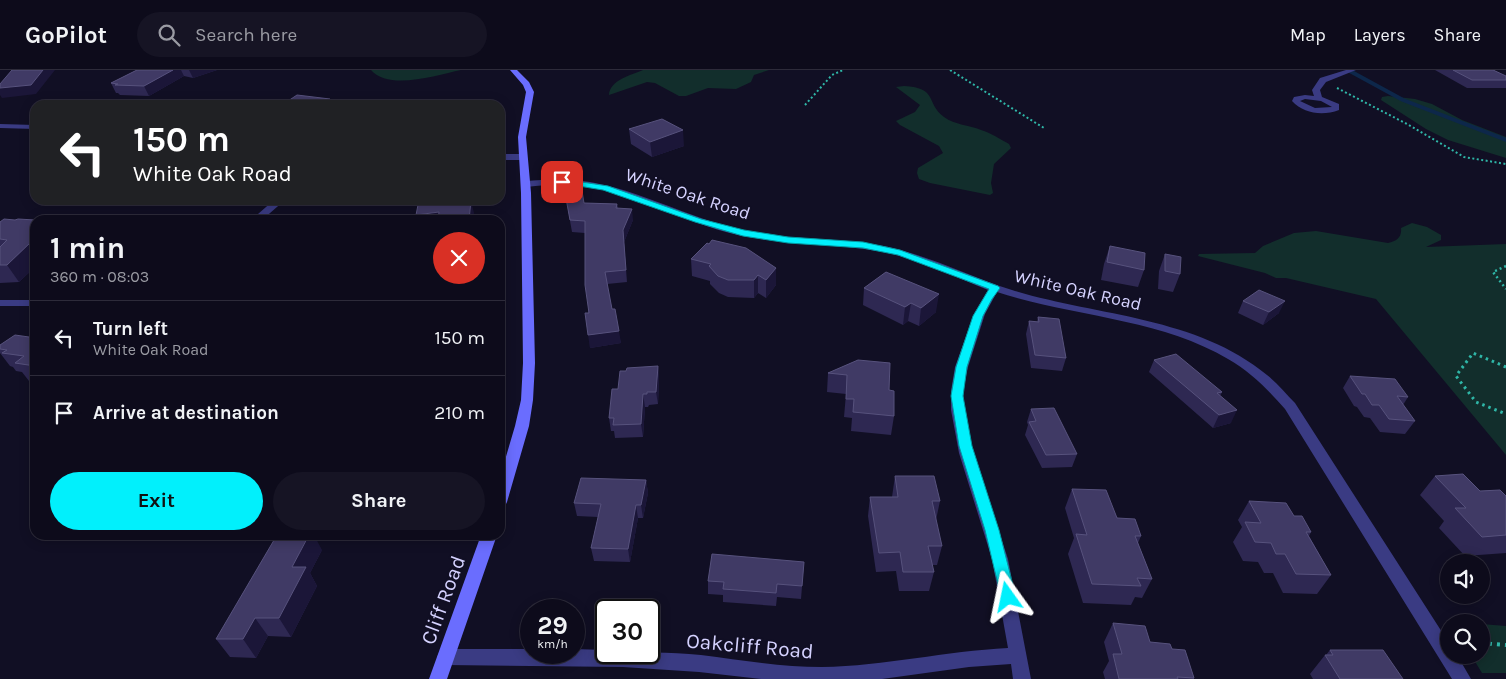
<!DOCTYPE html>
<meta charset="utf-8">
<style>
body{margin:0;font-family:Karla,sans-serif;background:#161424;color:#f1f3f6;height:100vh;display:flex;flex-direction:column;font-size:19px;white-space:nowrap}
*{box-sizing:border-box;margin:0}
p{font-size:16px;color:#9a9ba3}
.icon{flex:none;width:28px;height:28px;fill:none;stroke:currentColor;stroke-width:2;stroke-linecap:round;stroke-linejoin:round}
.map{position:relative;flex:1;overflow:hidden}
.drawer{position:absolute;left:30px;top:145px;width:475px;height:325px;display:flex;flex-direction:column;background:#0d0b1b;border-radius:15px;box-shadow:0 2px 12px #0003,0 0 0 1px #2d2b3a}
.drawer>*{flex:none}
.guide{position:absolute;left:30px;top:30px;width:475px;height:105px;border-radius:15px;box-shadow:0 2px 12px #0003,0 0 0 1px #2d2b3a;background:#202124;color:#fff;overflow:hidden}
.tools{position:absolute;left:1440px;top:484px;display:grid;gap:10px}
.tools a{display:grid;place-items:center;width:50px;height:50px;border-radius:50%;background:#0d0b1b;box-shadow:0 2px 12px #0003,0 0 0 1px #2d2b3a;font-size:25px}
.speed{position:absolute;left:520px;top:529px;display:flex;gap:10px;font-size:25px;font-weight:700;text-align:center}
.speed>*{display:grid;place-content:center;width:65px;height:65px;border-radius:50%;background:#0d0b1b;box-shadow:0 2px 12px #0003,0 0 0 1px #2d2b3a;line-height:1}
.speed small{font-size:12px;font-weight:400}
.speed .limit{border:2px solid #111;border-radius:8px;background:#fff;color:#111}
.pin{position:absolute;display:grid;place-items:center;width:42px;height:42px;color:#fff;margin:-21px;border-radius:10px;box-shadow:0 2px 8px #0006}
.me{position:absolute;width:55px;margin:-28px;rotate:348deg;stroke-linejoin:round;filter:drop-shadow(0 0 4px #0008)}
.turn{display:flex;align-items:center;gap:18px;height:105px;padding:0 20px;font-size:22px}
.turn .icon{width:65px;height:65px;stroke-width:2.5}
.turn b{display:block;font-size:35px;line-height:42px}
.round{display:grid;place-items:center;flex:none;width:52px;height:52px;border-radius:26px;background:#161424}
.headline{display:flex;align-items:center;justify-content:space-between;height:85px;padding:0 20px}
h1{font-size:30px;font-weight:700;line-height:38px}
.primary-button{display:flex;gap:10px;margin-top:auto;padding:10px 20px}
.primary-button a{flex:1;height:58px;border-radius:30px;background:#01f0fc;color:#111;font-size:20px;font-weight:700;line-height:58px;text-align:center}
.primary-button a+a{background:#161424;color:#f1f3f6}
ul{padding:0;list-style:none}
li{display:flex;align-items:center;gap:15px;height:75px;padding:0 20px;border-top:1px solid #2d2b3a}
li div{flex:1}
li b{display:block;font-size:19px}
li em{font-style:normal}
header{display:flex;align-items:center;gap:30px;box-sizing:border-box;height:70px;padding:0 25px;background:#0d0b1b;border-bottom:1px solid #2d2b3a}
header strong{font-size:24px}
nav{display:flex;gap:28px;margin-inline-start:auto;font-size:18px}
.search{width:350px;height:45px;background:#161424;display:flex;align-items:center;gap:12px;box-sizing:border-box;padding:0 18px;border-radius:28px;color:#9a9ba3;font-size:19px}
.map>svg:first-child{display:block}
.green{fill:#122e2c}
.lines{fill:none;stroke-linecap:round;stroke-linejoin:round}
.stream{stroke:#0d274a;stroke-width:4}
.path-far3{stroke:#2fb6a7;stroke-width:2;stroke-dasharray:2 2.5;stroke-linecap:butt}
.path-far2{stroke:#2fb6a7;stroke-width:2.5;stroke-dasharray:2 3;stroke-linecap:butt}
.path-far1{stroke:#2fb6a7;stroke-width:3;stroke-dasharray:2.5 4;stroke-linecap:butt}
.path{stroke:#2fb6a7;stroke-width:4;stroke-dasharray:3 5;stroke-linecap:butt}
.street{fill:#3a3b83;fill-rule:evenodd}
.secondary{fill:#6a6dfe;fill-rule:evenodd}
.wall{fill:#2e2852}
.shaded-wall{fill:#1b1638}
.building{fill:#403a65;stroke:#57527d}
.route{fill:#01f0fc;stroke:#019ca4}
.labels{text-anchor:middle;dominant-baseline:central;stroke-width:4;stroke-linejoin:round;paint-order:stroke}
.street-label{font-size:18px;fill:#d5d2ff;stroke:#110f24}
.near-street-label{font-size:21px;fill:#d5d2ff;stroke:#110f24}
</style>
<header>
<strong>GoPilot</strong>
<div class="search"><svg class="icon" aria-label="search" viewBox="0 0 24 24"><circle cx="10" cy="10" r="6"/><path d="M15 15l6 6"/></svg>Search here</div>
<nav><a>Map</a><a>Layers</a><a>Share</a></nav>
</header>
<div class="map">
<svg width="1506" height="609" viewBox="0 0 1506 609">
<rect width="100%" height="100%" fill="#110f24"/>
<path class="green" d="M371,0H461C437,5 389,21 371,0Z
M643,0H769L754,5L751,12L736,19L708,18L686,26H679L655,13L647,12L609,25C610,10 631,5 643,0Z
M904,16C939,18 925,33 944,47C955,55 969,55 981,60C991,63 1000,69 1009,74L1011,78L994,94L991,113L993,123L990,125L930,113L919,109L917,103L918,98L943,83L939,76L900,55L896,51L915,42L920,35L896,17Z
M1388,26L1415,29L1432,34L1462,50L1506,67V88L1448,70L1426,59L1381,30L1382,27Z
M1412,153L1427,157L1441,165V170L1426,177L1506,174V385L1376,229L1286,208H1276L1265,203L1198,186L1199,184L1255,183L1263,176L1294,163L1316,161L1388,173C1397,171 1402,167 1401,158Z
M1481,554L1506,556V603H1482L1471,585H1481Z"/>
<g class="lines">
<path class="stream" d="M1348,0L1403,30L1506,70"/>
<path class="path-far3" d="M950,0L1044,58
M1337,18L1407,54L1464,87L1506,94
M805,35L832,5L843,0"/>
<path class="path-far2" d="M1506,196L1493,202L1506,219"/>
<path class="path-far1" d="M1506,297L1473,283L1456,306L1476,332L1506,344"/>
<path class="path" d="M1481,573L1506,575"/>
<path class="street" d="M1346,0H1356L1326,12L1320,20L1322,27L1339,34V40C1323,46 1304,44 1292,31L1294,27L1305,25L1314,26L1312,20L1320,8ZM1305,29L1321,31L1332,37L1315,38L1300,31Z
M0,54L35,55V59L0,58Z
M500,84H523L527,87L523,90H500Z
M556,109C621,109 676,144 737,159C783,170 831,167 878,175C925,183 967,206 1012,220C1096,246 1196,246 1267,305C1277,313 1286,324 1295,333L1449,573V585H1457L1471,609H1452L1285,339C1268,320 1251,302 1228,289C1159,248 1073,247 997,222L985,244L968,297L963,321L964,340L973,383L1008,489L1031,609H1013L1011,594L969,597L882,609H761L699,602L623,597L446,595L440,593L437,587L440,581L446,579H531V582H574V579L606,580V582C639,582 669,582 701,585C741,590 782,597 822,597C885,596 946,581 1008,578L992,489L959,383L951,340V321L955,297L974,244L988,220C952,206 916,187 877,181C831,173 784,175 738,165C684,153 635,122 579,115C561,113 544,115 526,117L521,114L526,111Z
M274,130H285L262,150H251Z
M0,230H35V236H0Z"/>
<path class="secondary" d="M510,0H517L529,12L534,22L526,67L531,123L535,293L533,330L529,356L507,432L505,436L500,438V407L515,356L521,330L523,293L521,123L518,67L526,22L523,15Z
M481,465H497L447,609H429Z"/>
</g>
<path class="wall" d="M137,0H217L193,8L184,6L149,26L120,25L118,23H116L111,13Z
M1435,0H1493L1506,6V18H1467Z
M629,59L684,76L652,87L631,74Z
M565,123L584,133L617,134L618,138L633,150L624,172L627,212L607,214L612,239L621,273L590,278L585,163L572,162Z
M15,150H35V197L19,212L0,213V152Z
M1110,176L1144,200L1138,217L1101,210L1104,194Z
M1165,184L1180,204L1173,222L1158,219L1159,201Z
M691,189L776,198V215L766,228L758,223L754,228L728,227L719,223L710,214V211L692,206Z
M886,202L936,242L919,256L908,251L903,255L863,235L864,218Z
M1243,231L1279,243L1263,255L1238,243Z
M1038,247L1066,288L1062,301L1031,298L1026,264L1029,251L1037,252Z
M35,263V312L29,311L22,302L16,301L13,297L10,296L0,283V275L29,267Z
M858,290L889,320L894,346L891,365L851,361L852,348L844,347L846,324L827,322L828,303Z
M1154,290L1222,322L1220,326L1231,353L1213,358L1149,302Z
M658,296L659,309L658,334L649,335L648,337H645L643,367L615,368L614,361H611L609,348L626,301Z
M1350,306L1408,327L1403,335L1415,351L1405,364L1380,362L1370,348L1364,347L1357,337L1354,336L1343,318Z
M1031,339L1077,384L1072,397L1042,398L1025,365L1028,355L1027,352Z
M895,406L940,431L936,450L942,476L937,495H932L934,502L929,521H899L896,501L876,502L868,446L870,427H892Z
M1435,406L1480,421L1506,426V483L1465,486L1439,458L1444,451L1420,425Z
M646,410L648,423L643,448H638L630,492L594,491L591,478L598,447L577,446L574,433Z
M1072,419L1117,448L1141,466L1138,473L1152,509L1142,528L1135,527L1131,535L1083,533L1068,484L1074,468L1065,438Z
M1249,431L1294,446L1311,462L1309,466L1331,505L1317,524L1283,523L1273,503H1264L1258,492L1243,491L1233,472L1242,457L1238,450Z
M322,480L310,503L317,516L291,567L268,566L256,588L230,587L216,569Z
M804,492L801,529L777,527L776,536L723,532V525L708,524V511Z
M1113,553L1150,572L1172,579L1194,608V609H1105L1103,602L1109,591L1104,572Z
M1330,580L1403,609H1313L1310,604L1325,585H1326Z"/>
<path class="shaded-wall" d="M43,0H55L36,24L2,28L0,25V18Z
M173,0H181L184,6L149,26L144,16Z
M189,0H217L193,8Z
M330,29L332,35H323Z
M683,60L684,76L652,87L650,72Z
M458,130H468L459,144L456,133Z
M471,131L474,143L473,150H469Z
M632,139L633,150L624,172L627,212L623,160Z
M439,142L441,150H417L416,145Z
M32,171L35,175V197L19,212L7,195Z
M776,198V215L766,228V210Z
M758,205V223L754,228V210Z
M939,224L936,242L919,256L921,238Z
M1285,231L1279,243L1263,255L1269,242Z
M911,233L908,251L903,255L905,237Z
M619,261L621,273L590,278L588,265Z
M658,296L659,309L658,334L656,322Z
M643,324L645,337L643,367L641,354Z
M1237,340L1231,353L1213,358L1219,345Z
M646,410L648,423L643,448L641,435Z
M636,435L638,448L630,492L628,479Z
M309,465H314L322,480L310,503L317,516L291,567L279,548L292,497Z
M255,548L268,566L256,588L243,569Z"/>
<path class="building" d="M12,0H43L31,15L0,18V14Z
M137,0H173L144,16L115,15L118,14L111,13Z
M1453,0H1493L1506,6V10H1472Z
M297,25L330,29L323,35H282Z
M662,49L683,60L650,72L629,59Z
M582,121L584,133L617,134L616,138L632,139L623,160L626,200L605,202L612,239H615L619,261L588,265L585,243H589L585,215V151L570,150L565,123Z
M419,130H458L456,133L471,131L469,150H438L439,142L416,145Z
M4,149L15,150L18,149L35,150V171H32L7,195H0V177L7,170L0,169V152Z
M712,170L746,178L776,198L766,210L758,205L754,210H728L718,206L709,196L711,194L691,189L707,173L709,174Z
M1110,176L1145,183L1144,200L1107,192Z
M1165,184L1181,187L1180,204L1165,201Z
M886,202L939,224L921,238L911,233L905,237L864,218Z
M1259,220L1285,231L1269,242L1243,231Z
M1038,247L1059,249L1066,288L1035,285L1029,251L1039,252Z
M35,263V296L15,293L24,286L2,283L7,280L0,279V275L15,265L29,267Z
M1176,284L1222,322L1217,323L1237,340L1219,345L1154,290Z
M858,290L890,293L889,320L894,321V346L853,342L854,329H846L847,305L828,303Z
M658,296L656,322H647V324H643L641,354L613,355L614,348H609L612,319H618L620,301H626L627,298Z
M1350,306L1395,309L1408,327L1397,326L1415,351L1389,349L1379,335H1372L1365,324H1362Z
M1054,338L1077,384L1046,385L1029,352L1036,351L1031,339Z
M1463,404L1480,421L1500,420L1506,426V465L1482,467L1455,438H1466L1435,406Z
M895,406H934L940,431H932L942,476H928L934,502H903L900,482L879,483L870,427H898Z
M581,408L646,410L641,435H636L628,479L591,478L601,434L574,433Z
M1072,419L1106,420L1117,448L1135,449L1141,466H1135L1152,509L1137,508L1141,516L1092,514L1076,464L1087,465Z
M1249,431L1286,433L1294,446H1302L1311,462H1306L1331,505L1296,504L1285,484H1276L1271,473L1255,472L1245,452L1261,453Z
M277,465H309L292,497H306L279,548H255L243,569H216Z
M712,484L804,492L802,516L777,514L776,523L723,519L724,512L708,511Z
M1113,553L1145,556L1150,572L1170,574L1172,579L1185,580L1194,608L1177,607L1178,609H1119L1113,584H1122Z
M1330,580H1383L1403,609H1340L1325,585H1333Z"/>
<path class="route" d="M562,109L608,116L701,149L744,160L788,167L863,172L900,180L998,216L1000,218L992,229L983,246L967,297L963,326L972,376L999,460L1016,527L1014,532L1008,533L1003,532L1001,527L985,460L959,376L951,326L956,297L973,246L989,219L898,185L863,178L788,173L743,166L695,152L603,120L560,113L558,112Z"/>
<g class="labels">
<g class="street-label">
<text transform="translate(688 124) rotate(18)">White Oak Road</text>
<text transform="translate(1078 220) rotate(13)">White Oak Road</text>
</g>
<g class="near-street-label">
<text transform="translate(443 530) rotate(-70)">Cliff Road</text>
<text transform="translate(750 576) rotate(5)">Oakcliff Road</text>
</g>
</g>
</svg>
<div class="tools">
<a><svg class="icon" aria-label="sound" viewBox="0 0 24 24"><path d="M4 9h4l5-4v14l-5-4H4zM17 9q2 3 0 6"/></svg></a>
<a><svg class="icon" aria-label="search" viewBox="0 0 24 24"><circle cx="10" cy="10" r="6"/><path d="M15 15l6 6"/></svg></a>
</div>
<div class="speed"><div>29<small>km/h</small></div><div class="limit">30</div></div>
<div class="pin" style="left:562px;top:112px;background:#d93025"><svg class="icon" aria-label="arrive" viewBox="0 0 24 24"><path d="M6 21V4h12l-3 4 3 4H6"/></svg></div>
<svg class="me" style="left:1008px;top:527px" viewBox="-20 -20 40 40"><path d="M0-17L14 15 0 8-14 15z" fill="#01f0fc" stroke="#fff" stroke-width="4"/></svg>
<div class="guide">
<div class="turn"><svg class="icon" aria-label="left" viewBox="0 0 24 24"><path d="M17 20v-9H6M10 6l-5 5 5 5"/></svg><div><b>150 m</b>White Oak Road</div></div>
</div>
<section class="drawer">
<div class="headline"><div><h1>1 min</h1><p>360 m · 08:03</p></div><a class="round" style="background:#d93025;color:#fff"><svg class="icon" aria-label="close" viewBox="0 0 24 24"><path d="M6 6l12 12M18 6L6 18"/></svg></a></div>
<ul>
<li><svg class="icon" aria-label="left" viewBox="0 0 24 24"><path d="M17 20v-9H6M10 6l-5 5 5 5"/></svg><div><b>Turn left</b><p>White Oak Road</p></div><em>150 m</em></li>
<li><svg class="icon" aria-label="arrive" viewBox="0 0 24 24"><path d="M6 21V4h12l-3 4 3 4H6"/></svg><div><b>Arrive at destination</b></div><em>210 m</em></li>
</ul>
<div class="primary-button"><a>Exit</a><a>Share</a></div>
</section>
</div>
